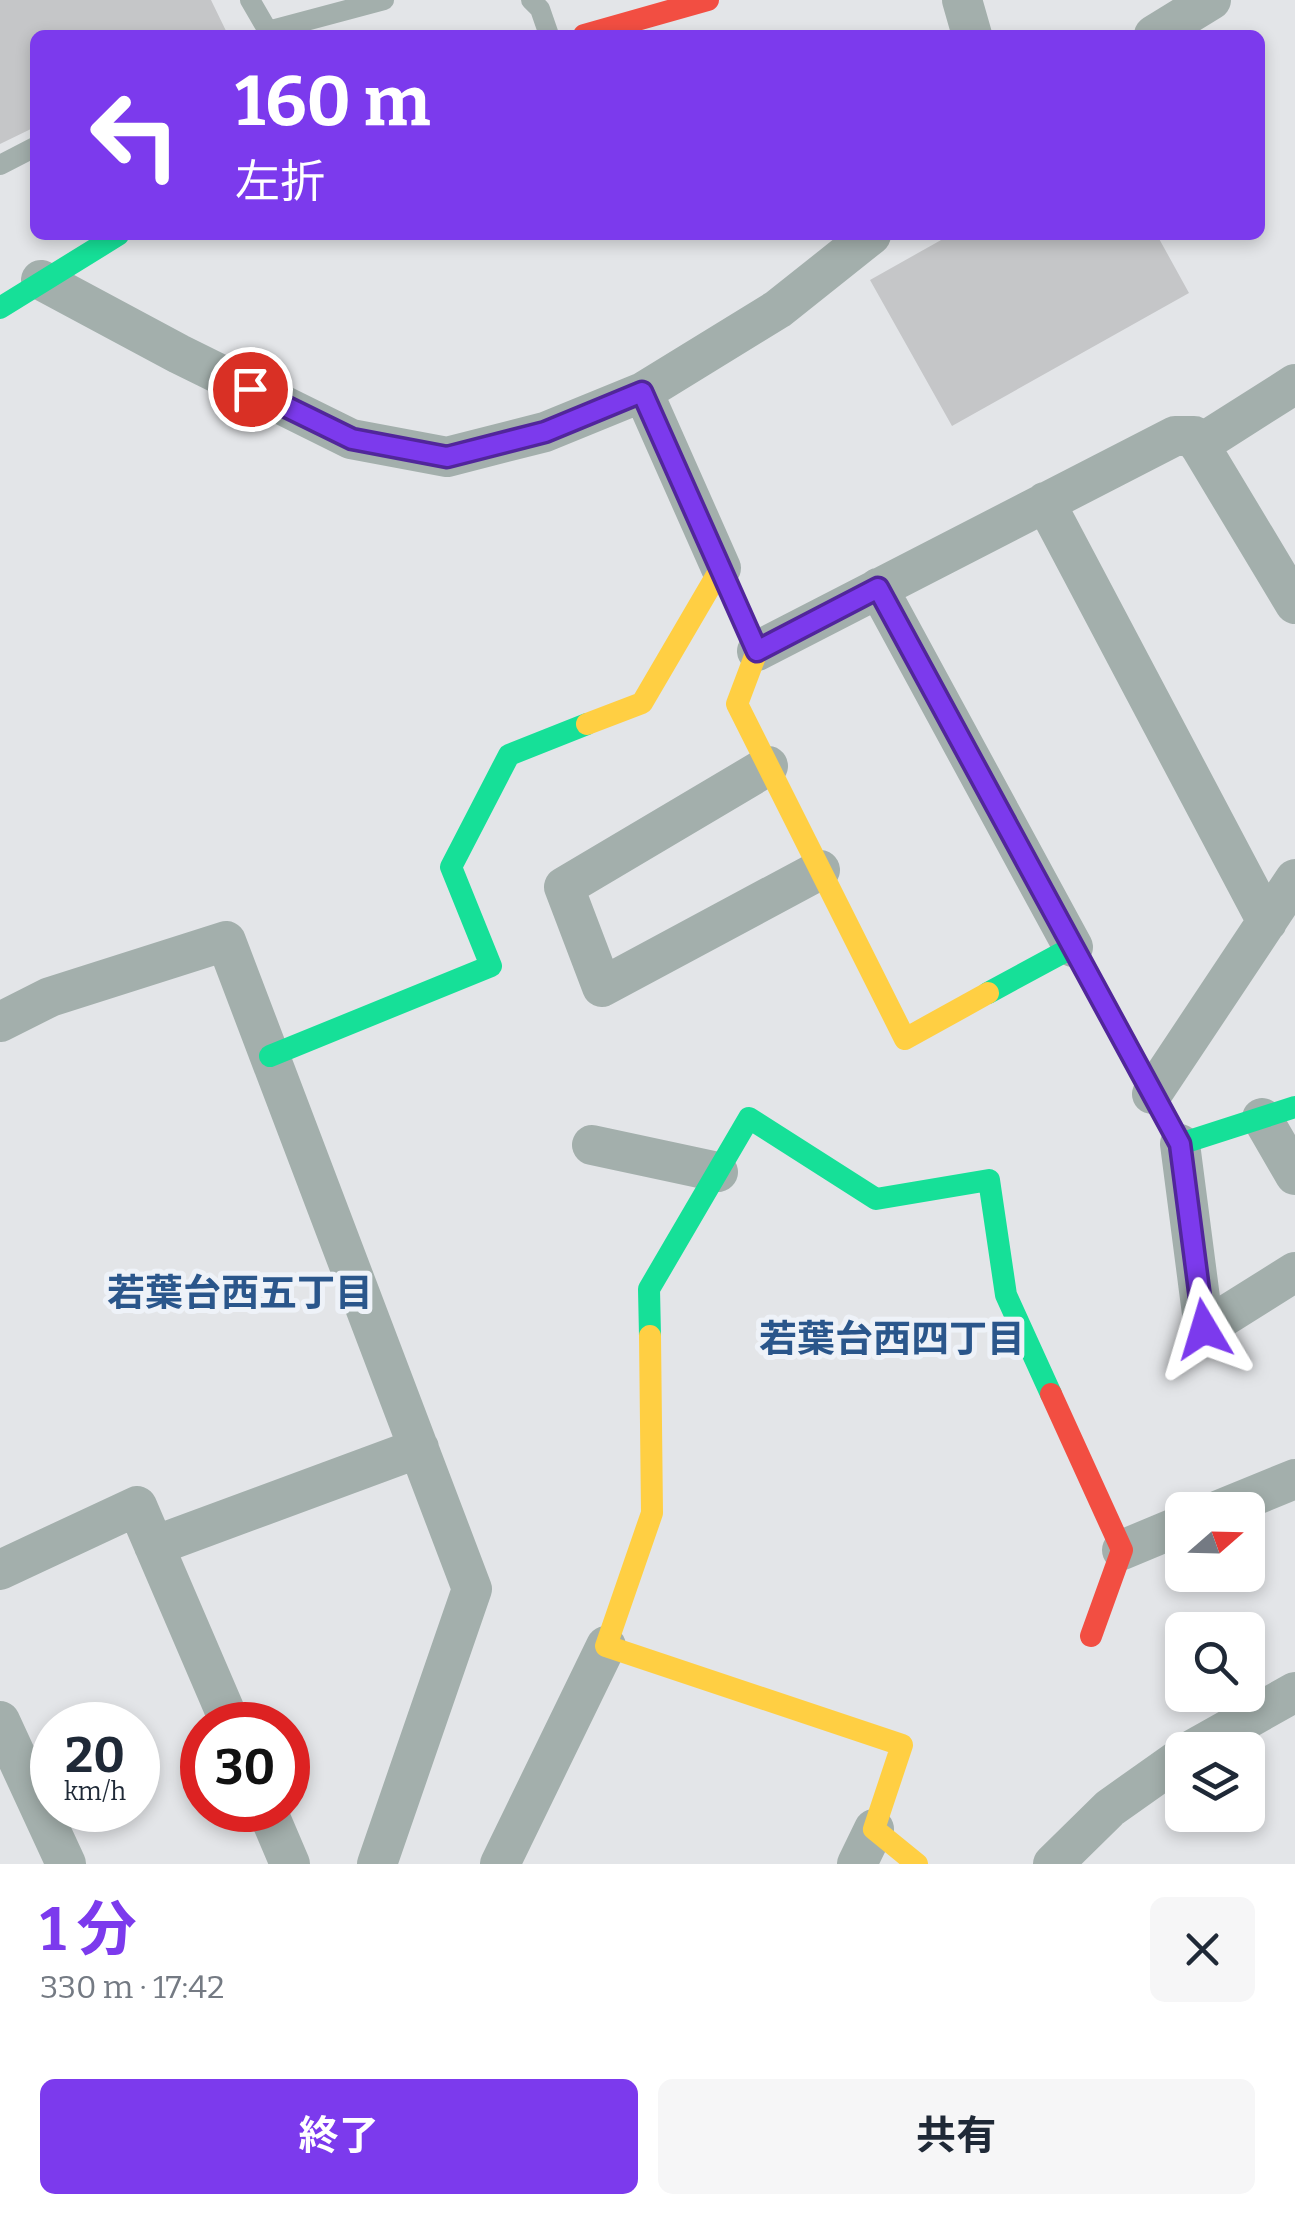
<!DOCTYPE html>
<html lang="ja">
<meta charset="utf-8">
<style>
body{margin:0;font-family:Bitter,"Noto Sans JP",serif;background:#f6f6f7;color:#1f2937;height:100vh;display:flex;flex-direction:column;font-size:38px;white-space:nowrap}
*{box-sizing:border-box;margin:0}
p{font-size:32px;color:#747a83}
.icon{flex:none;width:55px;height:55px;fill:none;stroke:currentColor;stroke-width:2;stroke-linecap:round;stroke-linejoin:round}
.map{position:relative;height:1864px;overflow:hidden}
.details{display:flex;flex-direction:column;background:#fff;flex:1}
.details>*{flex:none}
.top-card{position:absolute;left:30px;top:30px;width:1235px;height:210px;border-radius:15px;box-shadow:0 5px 15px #0003;background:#7c3aed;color:#fff;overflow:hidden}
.needle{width:65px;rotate:70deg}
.buttons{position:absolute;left:1165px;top:1492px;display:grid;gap:20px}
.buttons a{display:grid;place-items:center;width:100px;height:100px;border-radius:15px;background:#fff;box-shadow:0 5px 15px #0003;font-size:50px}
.speed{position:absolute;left:30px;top:1702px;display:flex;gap:20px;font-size:50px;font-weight:700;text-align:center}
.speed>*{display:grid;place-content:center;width:130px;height:130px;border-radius:50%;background:#fff;box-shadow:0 5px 15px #0003;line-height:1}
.speed small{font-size:25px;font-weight:400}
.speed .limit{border:15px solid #d22;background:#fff;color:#111}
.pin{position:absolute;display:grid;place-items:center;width:85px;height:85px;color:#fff;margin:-42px;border:5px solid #fff;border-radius:50%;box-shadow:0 2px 10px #0007}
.me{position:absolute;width:110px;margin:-55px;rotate:353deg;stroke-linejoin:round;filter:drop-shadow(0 0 8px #0008)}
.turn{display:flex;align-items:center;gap:35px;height:210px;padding:0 40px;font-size:45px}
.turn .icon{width:130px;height:130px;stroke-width:2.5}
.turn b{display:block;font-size:70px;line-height:85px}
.round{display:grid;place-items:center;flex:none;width:105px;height:105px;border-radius:15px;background:#f6f6f7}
.summary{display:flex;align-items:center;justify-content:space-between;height:170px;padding:0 40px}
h1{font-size:60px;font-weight:700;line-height:75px;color:#7c3aed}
.button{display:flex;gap:20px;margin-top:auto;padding:20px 40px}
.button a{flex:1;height:115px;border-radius:15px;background:#7c3aed;color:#fff;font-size:40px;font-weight:700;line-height:115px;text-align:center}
.button a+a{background:#f6f6f7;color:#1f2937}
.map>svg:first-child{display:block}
.building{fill:#c5c6c8}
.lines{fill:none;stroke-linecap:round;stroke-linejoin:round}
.lane{stroke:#a3afac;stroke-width:20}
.street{stroke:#a3afac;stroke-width:40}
.fast{stroke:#16e098;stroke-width:22}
.slow{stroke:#ffcf43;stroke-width:22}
.jam{stroke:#f24e42;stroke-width:22}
.route-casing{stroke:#51269a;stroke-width:25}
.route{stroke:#7c3aed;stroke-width:18}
.labels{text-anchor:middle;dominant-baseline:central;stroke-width:10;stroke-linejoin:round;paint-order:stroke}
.neighbourhood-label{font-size:38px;font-weight:bold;fill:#2a568b;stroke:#eef2f8}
</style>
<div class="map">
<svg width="1295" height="1864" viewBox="0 0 1295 1864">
<rect width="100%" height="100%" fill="#e3e5e8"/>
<path class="building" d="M0,0H211L228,35H35V127L0,144Z
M950,235H1157L1189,293L952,426L870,280Z"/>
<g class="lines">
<path class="lane" d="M250,0L268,31L384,0
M531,0L540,9L549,35
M0,165L35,147"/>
<path class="street" d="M962,0L972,35
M1154,35L1211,0
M41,280L179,354L351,439L447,457L545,432L643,392L778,309L871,235
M643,392L721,568
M1199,445L1295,384
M1045,502L1267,922
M878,588L1073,947
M757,651L1175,436H1194L1295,604
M768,766L564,887L602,987L820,870
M0,1022L50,997L226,941L472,1589L377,1864
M1152,1094L1295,879
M1262,1118L1295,1175
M1180,1144L1204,1329L1295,1272
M592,1145L718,1172
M1219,1510L1295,1479
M154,1546L419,1448
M1122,1550L1182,1525
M0,1570L137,1506L231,1725
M0,1721L66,1864
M1192,1750L1295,1692
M267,1810L290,1864
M500,1864L606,1646
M857,1864L874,1829
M1053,1864L1110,1808L1182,1757"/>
<path class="fast" d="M0,308L118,235
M988,993L1073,947L1180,1144L1295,1107
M270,1056L491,966L451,867L509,755L587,724
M650,1336L649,1289L749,1118L876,1199L989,1180L1006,1295L1051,1394"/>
<path class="slow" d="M587,724L642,703L721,568L757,651L737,704L905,1039L988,993
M650,1336L652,1513L606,1646L902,1745L874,1829L917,1864"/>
<path class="jam" d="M584,35L708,0
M1051,1394L1122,1550L1091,1636"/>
</g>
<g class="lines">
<g class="route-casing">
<path id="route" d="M250,389L352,439L447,457L545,432L642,392L757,651L878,588L1180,1144L1204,1329"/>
</g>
<use href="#route" class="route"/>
</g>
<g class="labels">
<g class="neighbourhood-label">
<text x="240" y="1293">若葉台西五丁目</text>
<text x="892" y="1339">若葉台西四丁目</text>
</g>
</g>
</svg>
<div class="buttons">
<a><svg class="needle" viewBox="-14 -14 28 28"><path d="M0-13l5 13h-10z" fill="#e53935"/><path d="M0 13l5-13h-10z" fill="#747a83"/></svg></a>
<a><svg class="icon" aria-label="search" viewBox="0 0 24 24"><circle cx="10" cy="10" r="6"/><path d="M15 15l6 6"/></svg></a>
<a><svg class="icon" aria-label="layers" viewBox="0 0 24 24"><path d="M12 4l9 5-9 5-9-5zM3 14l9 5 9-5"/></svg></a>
</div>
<div class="speed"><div>20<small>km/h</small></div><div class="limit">30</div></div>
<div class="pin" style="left:250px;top:389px;background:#d93025"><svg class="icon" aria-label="arrive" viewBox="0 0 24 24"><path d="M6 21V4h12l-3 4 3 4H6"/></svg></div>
<svg class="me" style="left:1204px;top:1329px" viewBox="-20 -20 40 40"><path d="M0-17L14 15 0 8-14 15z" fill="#7c3aed" stroke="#fff" stroke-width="4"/></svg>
<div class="top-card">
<div class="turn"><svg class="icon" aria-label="left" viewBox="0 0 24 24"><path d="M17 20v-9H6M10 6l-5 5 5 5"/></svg><div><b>160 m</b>左折</div></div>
</div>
</div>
<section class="details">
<div class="summary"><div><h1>1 分</h1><p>330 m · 17:42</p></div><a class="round"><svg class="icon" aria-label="close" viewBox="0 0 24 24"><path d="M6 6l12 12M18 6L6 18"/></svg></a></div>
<div class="button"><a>終了</a><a>共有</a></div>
</section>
